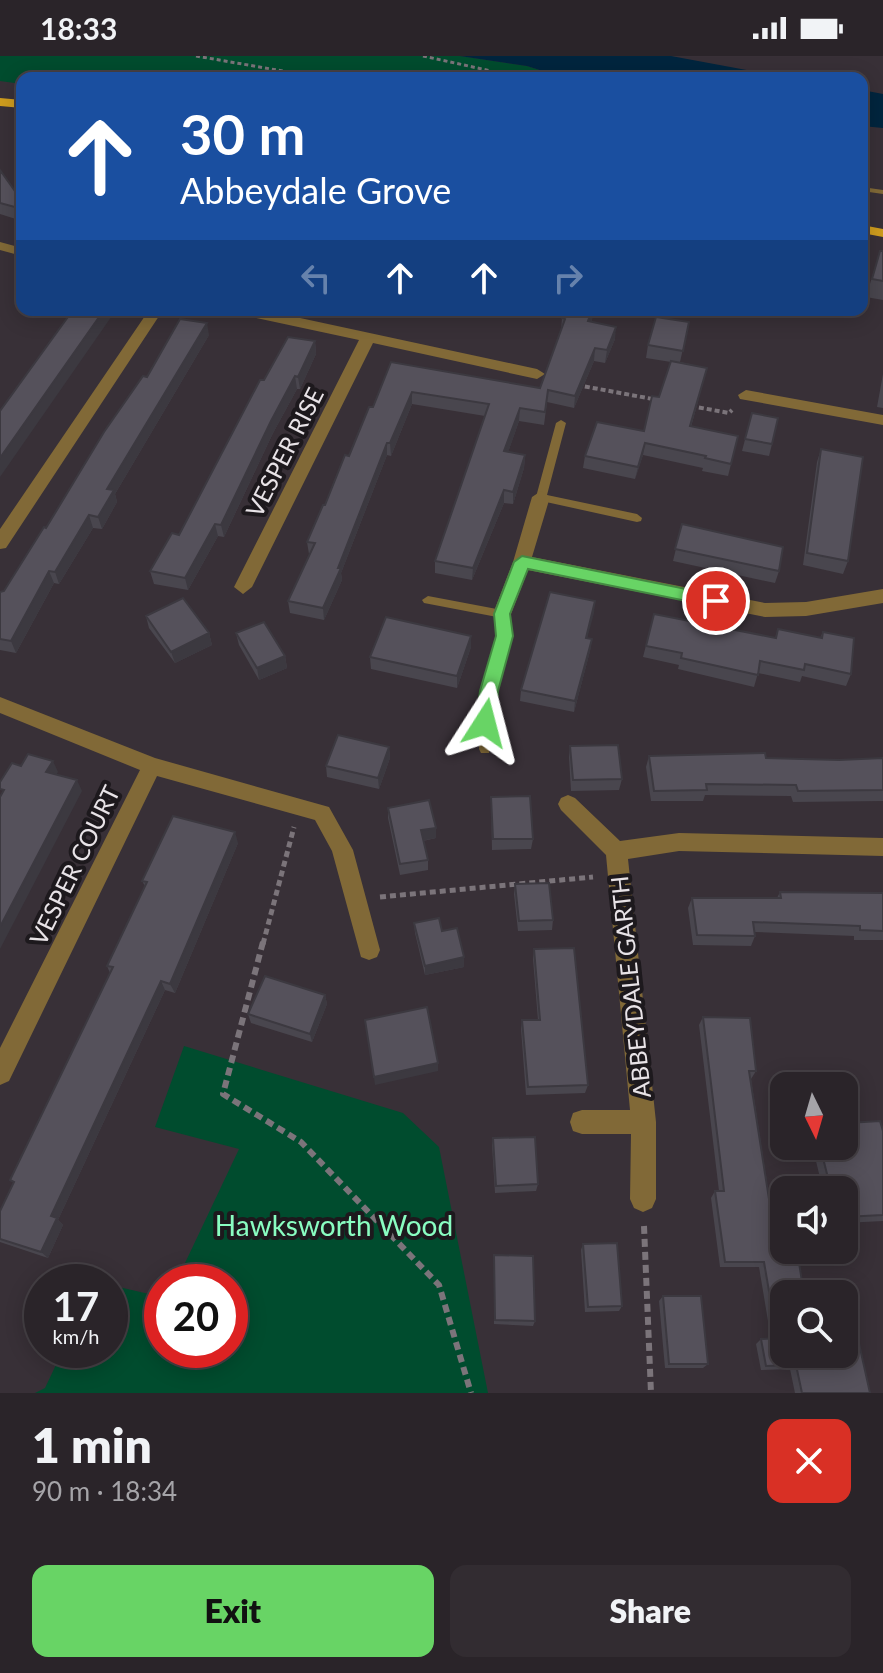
<!DOCTYPE html>
<meta charset="utf-8">
<style>
body{margin:0;font-family:Lato,sans-serif;background:#322c31;color:#f1f3f6;height:100vh;display:flex;flex-direction:column;font-size:30px;white-space:nowrap}
*{box-sizing:border-box;margin:0}
p{font-size:26px;color:#a5a4a8}
.icon{flex:none;width:44px;height:44px;fill:none;stroke:currentColor;stroke-width:2;stroke-linecap:round;stroke-linejoin:round}
.map{position:relative;height:1337px;overflow:hidden}
.panel{display:flex;flex-direction:column;background:#2a2429;flex:1}
.panel>*{flex:none}
.top-card{position:absolute;left:16px;top:16px;width:852px;height:244px;border-radius:16px;box-shadow:0 4px 20px #0003,0 0 0 2px #464146;background:#1a4fa0;color:#fff;overflow:hidden}
.needle{width:52px;rotate:175deg}
.controls{position:absolute;left:770px;top:1016px;display:grid;gap:16px}
.controls a{display:grid;place-items:center;width:88px;height:88px;border-radius:16px;background:#2a2429;box-shadow:0 4px 20px #0003,0 0 0 2px #464146;font-size:40px}
.speed{position:absolute;left:24px;top:1208px;display:flex;gap:16px;font-size:40px;font-weight:700;text-align:center}
.speed>*{display:grid;place-content:center;width:104px;height:104px;border-radius:50%;background:#2a2429;box-shadow:0 4px 20px #0003,0 0 0 2px #464146;line-height:1}
.speed small{font-size:20px;font-weight:400}
.speed .limit{border:12px solid #d22;background:#fff;color:#111}
.pin{position:absolute;display:grid;place-items:center;width:68px;height:68px;color:#fff;margin:-34px;border:4px solid #fff;border-radius:50%;box-shadow:0 2px 8px #0007}
.me{position:absolute;width:88px;margin:-44px;rotate:9deg;stroke-linejoin:round;filter:drop-shadow(0 0 6px #0008)}
.turn{display:flex;align-items:center;gap:28px;height:168px;padding:0 32px;font-size:36px}
.turn .icon{width:104px;height:104px;stroke-width:2.5}
.turn b{display:block;font-size:56px;line-height:68px}
.lanes{display:flex;align-items:center;height:76px;padding:0 32px;background:#0003;justify-content:center;gap:40px;direction:ltr}
.lanes .off{opacity:.35}
.round{display:grid;place-items:center;flex:none;width:84px;height:84px;border-radius:16px;background:#322c31}
.summary{display:flex;align-items:center;justify-content:space-between;height:136px;padding:0 32px}
h1{font-size:48px;font-weight:800;line-height:60px}
.cta{display:flex;gap:16px;margin-top:auto;padding:16px 32px}
.cta a{flex:1;height:92px;border-radius:16px;background:#68d465;color:#111;font-size:32px;font-weight:800;line-height:92px;text-align:center}
.cta a+a{background:#322c31;color:#f1f3f6}
.status{display:flex;justify-content:space-between;align-items:center;height:56px;padding:0 40px;background:#2a2429;direction:ltr}
.status svg{height:22px;fill:currentColor}
.map>svg:first-child{display:block}
.green{fill:#004c2e}
.water{fill:#00253e}
.lines{fill:none;stroke-linecap:round;stroke-linejoin:round}
.path-far3{stroke:#7b747a;stroke-width:3;stroke-dasharray:4 3;stroke-linecap:butt}
.path-far2{stroke:#7b747a;stroke-width:4;stroke-dasharray:5 3;stroke-linecap:butt}
.path-far1{stroke:#7b747a;stroke-width:5;stroke-dasharray:6 4;stroke-linecap:butt}
.path{stroke:#7b747a;stroke-width:6;stroke-dasharray:8 5;stroke-linecap:butt}
.service{fill:#816937;fill-rule:evenodd}
.minor{fill:#816937;fill-rule:evenodd}
.primary{fill:#ce9c1e;fill-rule:evenodd}
.wall{fill:#49464e}
.shaded-wall{fill:#3c3940}
.building{fill:#55515b;stroke:#3c3940;stroke-width:2}
.route{fill:#68d465;stroke:#448a42;stroke-width:2}
.labels{text-anchor:middle;dominant-baseline:central;stroke-width:8;stroke-linejoin:round;paint-order:stroke}
.street-label{font-size:24px;fill:#e8e3e7;stroke:#1d191d}
.near-park-label{font-size:28px;fill:#89fdc1;stroke:#1d191d}
</style>
<div class="status"><b>18:33</b><svg viewBox="0 0 49 12"><path d="M0 12V9h3v3zM5 12V6h3v6zM10 12V3h3v9zM15 12V0h3v12zM26 1h20v11H26zM47 4h2v5h-2z"/></svg></div>
<div class="map">
<svg width="883" height="1337" viewBox="0 0 883 1337">
<rect width="100%" height="100%" fill="#383037"/>
<path class="green" d="M0,0H460L527,10L565,22H22V28L0,25Z
M184,990L403,1057L439,1091L488,1337H35L45,1332L63,1294H110V1229L162,1241V1294H230V1226H176L239,1093L155,1071Z"/>
<path class="water" d="M460,0H671L790,22H565L527,10Z
M862,34L883,38V72L862,70Z"/>
<g class="lines">
<path class="path-far3" d="M196,0L323,22
M423,0L491,15"/>
<path class="path-far2" d="M577,329L658,344
M691,350L729,357L732,354"/>
<path class="path-far1" d="M380,841L593,821
M263,888L294,771"/>
<path class="path" d="M263,886L223,1038L301,1086L439,1229L471,1337
M644,1170L651,1337"/>
<path class="service" d="M862,131L883,134V138L862,135Z
M561,364L566,367L547,439L637,458L642,462L641,465L637,466L537,444L536,441L556,367Z
M428,540L502,554L508,558L511,580L495,635L489,697H481L479,693L483,635L499,580L497,561L424,547L422,544Z"/>
<path class="minor" d="M0,186L22,192V200L0,194Z
M149,254H163L6,492L0,493V473Z
M235,254H263L537,313L545,318L537,323L373,287L252,531L243,538L234,531L359,284L242,259Z
M746,334L883,359V369L740,343L738,339Z
M541,435L550,441L532,501L765,547L806,546L883,533V547L806,560L765,561L528,514L509,563H495L493,558L513,506L532,441Z
M0,641L155,702L329,751L353,794L380,894L377,901L369,904L361,901L332,795L315,764L157,720L9,1025L0,1029V992L140,714L0,657Z
M568,739L575,742L620,785L679,777L883,782V800L679,795L628,803L656,1066V1143L652,1152L643,1156L634,1152L630,1143L631,1078H582L573,1075L570,1066L573,1057L582,1054H630L606,799L561,754L558,748L561,742Z"/>
<path class="primary" d="M0,42L22,44V52L0,50Z
M862,169L883,173V181L862,177Z"/>
</g>
<path class="wall" d="M0,114L22,145V165L0,158Z
M880,195H883V244L866,241Z
M565,254H595L591,266L615,283L605,307L594,305L574,352L547,346L544,369L519,365L508,396L525,399L524,412L513,448L504,447L472,524L435,517V505L485,360L412,348L391,400L387,399L341,517L342,524L324,564L290,557L288,545L310,498H309L307,486L373,351L391,306L540,332L561,275L562,262Z
M689,266L680,306L707,312L691,371L738,380L728,420L702,415L703,412L643,399L635,423L583,412L585,400L644,375L659,341L671,306L646,302L648,289Z
M209,279L115,438L117,446L102,473L93,472L59,528L54,527L16,597L0,594V536L4,535L147,321Z
M315,285L316,298L300,333H297L273,377L224,481L218,480L188,534L154,528L150,515L179,479Z
M883,318V352L877,351Z
M752,357L772,388L769,400L742,395Z
M821,393L848,505L843,518L803,509L817,406Z
M682,468L779,515L775,527L673,505Z
M595,545L587,582L592,583L590,595L574,656L520,645L521,634Z
M654,558L775,582L778,573L820,582L823,576L851,618L846,630L802,620L800,626L758,617L754,631L678,613L679,609L643,601Z
M146,560L209,577L212,589L175,607L149,572Z
M236,577L285,600L287,612L259,624L239,589Z
M471,591L457,632L371,613L370,601Z
M570,690L622,723L619,734L571,735L569,701Z
M389,691L390,702L379,733L327,721L326,710Z
M649,700L839,704L883,702V745L793,746L791,740L705,739L703,745H651L646,711Z
M491,741L533,783L531,793L492,794Z
M388,752L436,772V782L423,785L428,804V814L400,819L388,762Z
M238,787L175,937L165,934L58,1164L63,1169L48,1202L0,1186V1155L14,1127L10,1124L110,917L107,910L145,830L142,825Z
M515,828L553,864L552,874L518,875L514,838Z
M780,836L883,837V884H854V880L755,876V880L751,890L693,889L688,852L692,842H777Z
M414,867L442,875L464,901V911L425,919L415,877Z
M534,893L588,1029L585,1037L526,1039L521,973L522,964H538L533,903Z
M325,939L327,948L312,986L251,967L248,958Z
M703,961L756,1015L751,1023L784,1238L870,1337H795L790,1313L761,1314L756,1288L761,1283H771L759,1211H720L711,1142L715,1135H719L699,969Z
M847,1067L883,1075V1165L844,1167V1134H823L815,1101L821,1094L845,1093L844,1070Z
M493,1082L538,1128L536,1135L495,1137L492,1089Z
M583,1188L622,1250L619,1255L585,1256L581,1194Z
M494,1199L535,1265L533,1270L494,1268Z
M663,1240L708,1308L703,1312H665L659,1245Z"/>
<path class="shaded-wall" d="M104,254H116L0,421V402Z
M592,254H595L587,278L588,265Z
M207,267L209,279L115,438L117,446L102,473L98,461L107,433Z
M616,271L615,283L605,307L607,294Z
M315,285L316,298L300,333L298,321Z
M595,292L594,305L574,352L575,340Z
M295,320L297,333L273,377L224,481L221,469L271,365Z
M412,336V348L391,400L390,387Z
M520,352L519,365L504,408V395Z
M387,387V399L341,517L342,524L324,564L323,552Z
M645,387L643,399L635,423L638,411Z
M525,399L524,412L513,448V436Z
M504,434V447L472,524L473,512Z
M89,459L93,472L59,528L55,516Z
M215,468L218,480L188,534L185,522Z
M49,515L54,527L16,597L11,585Z
M595,545L594,557L584,594L586,582Z
M209,577L212,589L175,607L171,596Z
M471,580V591L457,632V620Z
M592,583L590,595L574,656L575,645Z
M285,600L287,612L259,624L257,612Z
M389,691L390,702L379,733L378,722Z
M53,705L58,716L51,727L46,716Z
M77,724L82,735L0,893V871Z
M436,772V782L421,785V774Z
M235,776L238,787L175,937L170,928Z
M464,901V911L425,919V910Z
M161,925L165,934L58,1164L63,1169L48,1202L41,1196L51,1160Z
M325,939L327,948L312,986L310,978Z
M438,1007V1015L375,1029L374,1021Z"/>
<path class="building" d="M0,114L22,145V153L0,147Z
M880,195H883V225L872,223Z
M73,254H104L0,402V355Z
M565,254H592L588,265L616,271L607,294L595,292L575,340L548,334L545,356L520,352L504,395L525,399L513,436L504,434L473,512L435,505L489,348L412,336L390,387H387L338,512H341L323,552L288,545L315,487L307,486L323,449H325L345,399L349,400L369,351H373L391,306L540,332L565,263L562,262Z
M656,261L689,266L683,295L648,289Z
M180,263L207,267L107,433L114,434L98,461L89,459L55,516L49,515L11,585L0,583V536L4,535L44,471L46,472L104,376L143,320L147,321Z
M288,281L315,285L298,321L295,320L271,365L221,469L215,468L185,522L150,515L172,477L179,479L260,324H264Z
M671,305L707,312L690,370L738,380L731,408L705,402L706,400L645,387L638,411L585,400L597,366L644,375L652,340L659,341Z
M752,357L778,362L772,388L745,383Z
M821,393L863,401L848,505L807,497Z
M682,468L783,491L779,515L675,493Z
M550,536L595,545L586,582L592,583L575,645L521,634Z
M183,542L209,577L171,596L146,560Z
M654,558L776,582L778,573L822,582L823,576L854,582L851,618L805,608L804,614L760,605L758,619L681,602L682,597L646,590Z
M386,561L471,580L457,620L370,601Z
M264,566L285,600L257,612L236,577Z
M338,679L389,691L378,722L326,710Z
M618,689L622,723L573,724L570,690Z
M765,697L766,702L839,704L883,702V734L798,735L796,729L706,728L707,734L654,735L649,700Z
M28,698L53,705L46,716L77,724L0,871V741L4,734L0,733V726L12,707L21,710Z
M530,740L533,783H493L491,741Z
M429,744L436,772L421,774L428,804L400,808L388,752Z
M173,760L235,776L170,928L161,925L51,1160L57,1162L41,1196L0,1183V1155L14,1126L10,1124L113,911L107,910L147,826L142,825Z
M549,827L553,864L519,865L515,828Z
M780,836L883,837V875L860,874V870L753,866L755,880L697,879L692,842H781Z
M439,862L442,875L457,872L464,901L425,910L414,867Z
M574,892L588,1029L528,1031L522,964H540L534,893Z
M265,920L325,939L310,978L248,958Z
M427,951L438,1007L374,1021L365,964Z
M703,961L750,962L756,1015H749L774,1175L784,1174V1194H797L804,1238H784V1298H844V1265H854L870,1337H802L796,1309L766,1310L761,1283L777,1282L764,1206H725L715,1135H724Z
M880,1065L883,1075V1159L844,1161V1134H831L821,1094L854,1092L847,1067Z
M535,1081L538,1128L496,1130L493,1082Z
M617,1187L622,1250L588,1251L583,1188Z
M494,1199L533,1200L535,1265L495,1264Z
M663,1240H701L708,1308H669Z"/>
<path class="route" d="M522,500L716,539L724,545L716,551L528,513L510,558L513,580L498,635L494,667L485,674L476,667L480,635L496,580L494,558L514,506Z"/>
<g class="labels">
<g class="street-label">
<text transform="translate(284 396) rotate(-63)">VESPER RISE</text>
<text transform="translate(74 809) rotate(-64)">VESPER COURT</text>
<text transform="translate(630 931) rotate(-96)">ABBEYDALE GARTH</text>
</g>
<g class="near-park-label">
<text x="334" y="1169">Hawksworth Wood</text>
</g>
</g>
</svg>
<div class="controls">
<a><svg class="needle" viewBox="-14 -14 28 28"><path d="M0-13l5 13h-10z" fill="#e53935"/><path d="M0 13l5-13h-10z" fill="#a5a4a8"/></svg></a>
<a><svg class="icon" aria-label="sound" viewBox="0 0 24 24"><path d="M4 9h4l5-4v14l-5-4H4zM17 9q2 3 0 6"/></svg></a>
<a><svg class="icon" aria-label="search" viewBox="0 0 24 24"><circle cx="10" cy="10" r="6"/><path d="M15 15l6 6"/></svg></a>
</div>
<div class="speed"><div>17<small>km/h</small></div><div class="limit">20</div></div>
<div class="pin" style="left:716px;top:545px;background:#d93025"><svg class="icon" aria-label="arrive" viewBox="0 0 24 24"><path d="M6 21V4h12l-3 4 3 4H6"/></svg></div>
<svg class="me" style="left:485px;top:667px" viewBox="-20 -20 40 40"><path d="M0-17L14 15 0 8-14 15z" fill="#68d465" stroke="#fff" stroke-width="4"/></svg>
<div class="top-card">
<div class="turn"><svg class="icon" aria-label="ahead" viewBox="0 0 24 24"><path d="M12 20V5M6 11l6-6 6 6"/></svg><div><b>30 m</b>Abbeydale Grove</div></div>
<div class="lanes"><svg class="icon off" aria-label="left" viewBox="0 0 24 24"><path d="M17 20v-9H6M10 6l-5 5 5 5"/></svg><svg class="icon" aria-label="ahead" viewBox="0 0 24 24"><path d="M12 20V5M6 11l6-6 6 6"/></svg><svg class="icon" aria-label="ahead" viewBox="0 0 24 24"><path d="M12 20V5M6 11l6-6 6 6"/></svg><svg class="icon off" aria-label="right" viewBox="0 0 24 24"><path d="M7 20v-9h11M14 6l5 5-5 5"/></svg></div>
</div>
</div>
<section class="panel">
<div class="summary"><div><h1>1 min</h1><p>90 m · 18:34</p></div><a class="round" style="background:#d93025;color:#fff"><svg class="icon" aria-label="close" viewBox="0 0 24 24"><path d="M6 6l12 12M18 6L6 18"/></svg></a></div>
<div class="cta"><a>Exit</a><a>Share</a></div>
</section>
